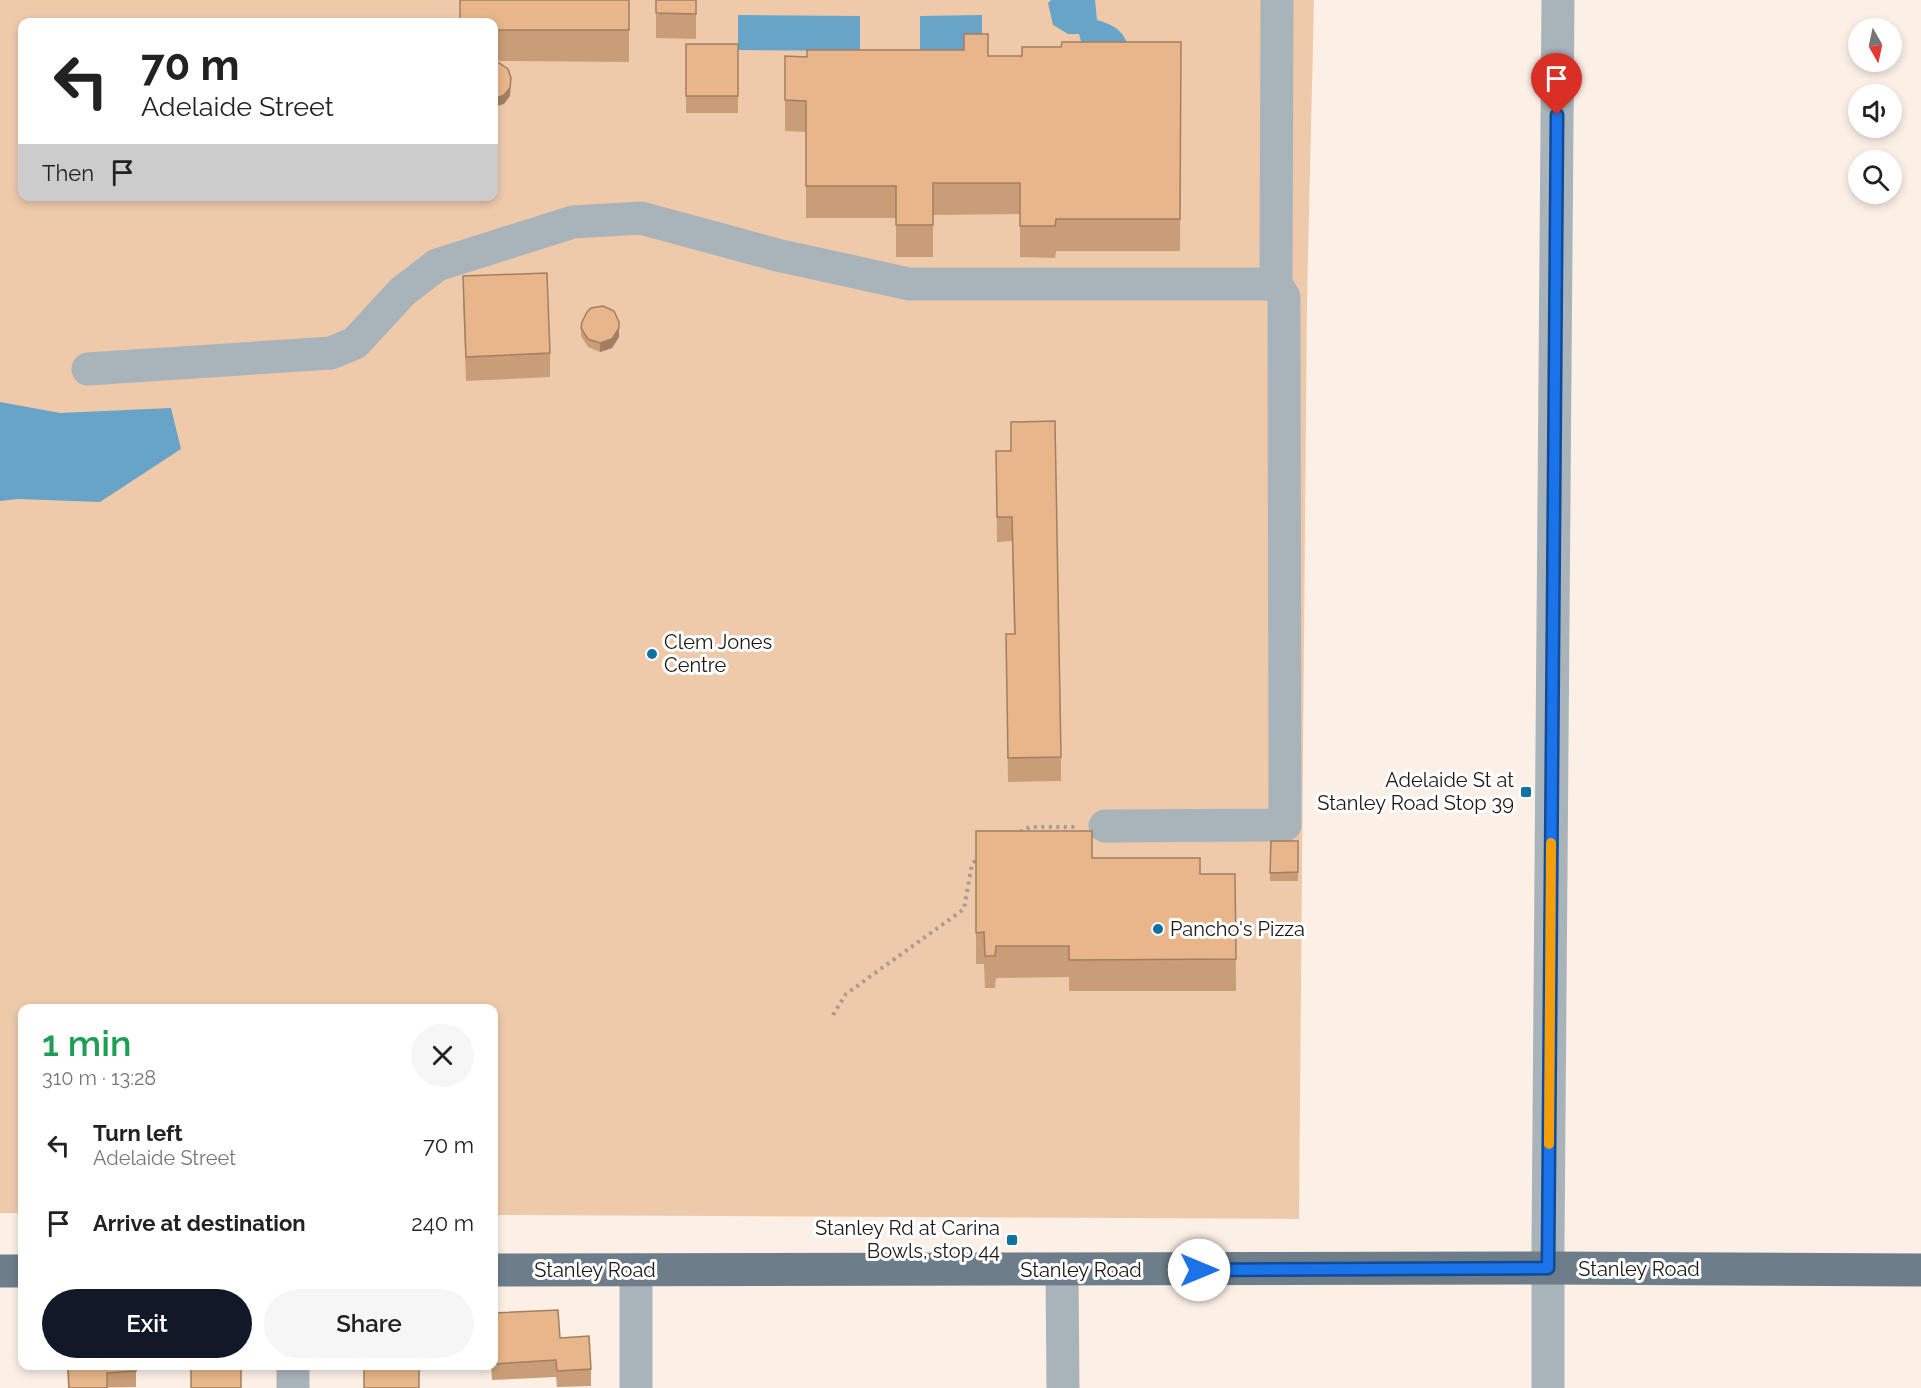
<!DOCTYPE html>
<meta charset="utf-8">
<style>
body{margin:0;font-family:Raleway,sans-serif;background:#f6f6f6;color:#222;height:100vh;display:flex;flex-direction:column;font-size:22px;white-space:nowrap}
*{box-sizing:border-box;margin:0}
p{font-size:20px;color:#767676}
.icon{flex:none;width:33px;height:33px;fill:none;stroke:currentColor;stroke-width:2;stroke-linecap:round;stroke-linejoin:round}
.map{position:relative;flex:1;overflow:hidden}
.sheet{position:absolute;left:18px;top:1004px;width:480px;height:366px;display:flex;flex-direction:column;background:#fff;border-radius:12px;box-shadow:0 3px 9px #0003}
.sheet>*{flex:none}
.banner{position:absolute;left:18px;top:18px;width:480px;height:183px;border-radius:12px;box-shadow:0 3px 9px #0003;background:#fff;color:#222;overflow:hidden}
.needle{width:39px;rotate:171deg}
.buttons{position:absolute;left:1848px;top:18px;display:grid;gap:12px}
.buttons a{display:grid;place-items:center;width:54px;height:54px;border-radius:50%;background:#fff;box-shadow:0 3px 9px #0003;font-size:30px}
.pin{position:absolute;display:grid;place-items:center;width:51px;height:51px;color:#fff;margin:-62px -26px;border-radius:50% 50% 50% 0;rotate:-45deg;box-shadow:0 0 6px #0007}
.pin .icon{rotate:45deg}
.me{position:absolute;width:66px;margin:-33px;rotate:90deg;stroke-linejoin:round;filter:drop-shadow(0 0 4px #0008)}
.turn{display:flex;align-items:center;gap:21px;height:126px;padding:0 24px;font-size:27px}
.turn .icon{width:78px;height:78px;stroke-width:2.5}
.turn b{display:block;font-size:42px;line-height:51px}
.then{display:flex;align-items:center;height:57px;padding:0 24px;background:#0003;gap:12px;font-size:22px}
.round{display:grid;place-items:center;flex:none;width:63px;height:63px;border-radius:32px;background:#f6f6f6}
.summary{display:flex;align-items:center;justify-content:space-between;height:102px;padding:0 24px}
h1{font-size:36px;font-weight:600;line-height:45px;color:#1e9e55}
.action{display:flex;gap:12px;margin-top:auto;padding:12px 24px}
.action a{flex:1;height:69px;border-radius:36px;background:#111827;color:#fff;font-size:24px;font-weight:600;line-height:69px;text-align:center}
.action a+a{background:#f6f6f6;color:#222}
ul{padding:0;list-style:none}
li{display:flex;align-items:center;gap:18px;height:78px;padding:0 24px}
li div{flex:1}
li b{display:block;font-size:22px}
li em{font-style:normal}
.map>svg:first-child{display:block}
.green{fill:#eecaab;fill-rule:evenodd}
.water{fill:#68a4c8}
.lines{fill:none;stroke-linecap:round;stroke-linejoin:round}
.path{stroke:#a69c94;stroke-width:4;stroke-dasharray:3 4.5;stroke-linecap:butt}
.minor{stroke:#a9b3ba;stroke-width:33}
.major{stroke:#6d7e8a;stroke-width:33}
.wall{fill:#c89d77}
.shaded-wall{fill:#a27f61}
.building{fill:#e8b68a;stroke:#a27f61;stroke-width:1.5}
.route-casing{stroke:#114b97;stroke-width:15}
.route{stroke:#1a73e8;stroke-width:10}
.slow{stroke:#f59e0b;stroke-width:10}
.poi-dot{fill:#10729f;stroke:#fff;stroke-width:2}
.labels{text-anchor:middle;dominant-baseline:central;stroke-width:6;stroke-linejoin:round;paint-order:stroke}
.poi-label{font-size:20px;fill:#1d1711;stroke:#fff;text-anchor:start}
.street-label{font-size:20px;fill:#1d1711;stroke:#fff}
</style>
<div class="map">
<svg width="1921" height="1388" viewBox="0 0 1921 1388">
<rect width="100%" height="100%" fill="#fcf0e6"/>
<path class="green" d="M0,0H1314L1307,300L1299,1219L494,1215V1008H22V1213H0ZM22,22H494V196H22Z"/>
<path class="water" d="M1051,0H1095L1097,20C1113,25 1122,29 1128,45L1083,50L1079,34H1068L1053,25L1048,3Z
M738,15L860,16V51L738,50Z
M982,15V51L920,52V16Z
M0,402L60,413L171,408L181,449L100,502L18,499L0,501Z"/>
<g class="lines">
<path class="path" d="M1020,832L1030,827H1075
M833,1015L846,994L964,909L972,864L978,858"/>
<path class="minor" d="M88,369L331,353L355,343L402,292L437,265L573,222L641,218L777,255L909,284H1276
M1105,826L1285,825L1284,297L1276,284L1277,0
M636,1270V1388
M1062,1270L1063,1388
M293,1388V1365
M1548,1388V1243L1558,0"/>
<path class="major" d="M494,1270L1548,1268L1921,1270
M0,1271H22"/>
</g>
<path class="wall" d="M629,0V62L494,61V22Z
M656,0H696V39L656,38Z
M1181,42L1180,251H1056L1055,258L1020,257V214L933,215V257H896V218H806V132L785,131V56H1022L1061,47Z
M686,44H738V113H686Z
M463,276L550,353V377L466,381L463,301Z
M582,322L619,337L612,348L600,352L588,347L581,336Z
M996,451H1011L1061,757V781L1008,782L1006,634H1014L1012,541L997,542Z
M976,831L1092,858L1200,874H1235L1236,991H1069V977L996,978L995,988H985L984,964H976Z
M1271,841H1298V881H1270Z
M494,1313L560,1338L591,1369V1386L557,1387L556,1377L492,1380L491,1365H494Z
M67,1365H136V1387L68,1388Z"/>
<path class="shaded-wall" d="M511,78L510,96L504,104L494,107V99Z
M619,328V337L612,348L600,352V343Z"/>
<path class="building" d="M460,0H629V30H494V22H460Z
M656,0H696V14L656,13Z
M964,34H988V56H1022V47H1061L1062,42H1181L1180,219H1056L1055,226H1020V183H933V225H896V186H806V101L785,100V56L807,57V50H964Z
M686,44H738V96H686Z
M494,62L499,63L508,69L511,78L510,88L504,95L494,99Z
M547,273L550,353L466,357L463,276Z
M603,306L614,311L619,322V328L612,339L600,343L588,339L581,328L582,322L587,312L591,308Z
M1055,421L1061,757L1008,758L1006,634H1015L1012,517H997L996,451H1011V422Z
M976,831H1092V858H1200V874H1235L1236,959L1069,960V946H996L995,956H985L984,932L976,933Z
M1271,841H1298V872L1270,873Z
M558,1310L560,1338L589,1336L591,1369L557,1371L556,1360L494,1364V1313Z
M68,1365H136V1371L107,1373V1388H69Z
M191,1365H241V1388H191Z
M364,1365H419V1388H364Z"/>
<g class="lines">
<g class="route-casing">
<path id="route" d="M1199,1270L1548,1268L1557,115"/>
</g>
<use href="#route" class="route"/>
<path class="slow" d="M1549,1144L1551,843"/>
</g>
<g class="poi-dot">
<circle cx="652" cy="654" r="6"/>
<rect x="1520" y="786" width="12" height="12" rx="3"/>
<circle cx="1158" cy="929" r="6"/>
<rect x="1006" y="1234" width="12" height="12" rx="3"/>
</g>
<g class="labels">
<g class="poi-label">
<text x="664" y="642">Clem Jones<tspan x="664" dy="23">Centre</tspan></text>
<text x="1514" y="780" text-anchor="end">Adelaide St at<tspan x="1514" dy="23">Stanley Road Stop 39</tspan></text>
<text x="1170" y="929">Pancho's Pizza</text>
<text x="1000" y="1228" text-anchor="end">Stanley Rd at Carina<tspan x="1000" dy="23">Bowls, stop 44</tspan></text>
</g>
<g class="street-label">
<text x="1639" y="1269">Stanley Road</text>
<text x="595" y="1270">Stanley Road</text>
<text x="1081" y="1270">Stanley Road</text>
</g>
</g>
</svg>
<div class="buttons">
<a><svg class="needle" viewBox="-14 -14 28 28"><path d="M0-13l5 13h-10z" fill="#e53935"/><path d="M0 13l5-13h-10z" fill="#767676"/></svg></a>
<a><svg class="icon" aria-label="sound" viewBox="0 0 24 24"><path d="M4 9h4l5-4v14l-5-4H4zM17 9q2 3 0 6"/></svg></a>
<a><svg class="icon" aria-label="search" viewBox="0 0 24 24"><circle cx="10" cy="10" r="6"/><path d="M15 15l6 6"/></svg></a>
</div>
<div class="pin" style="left:1557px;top:115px;background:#d93025"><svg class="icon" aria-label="arrive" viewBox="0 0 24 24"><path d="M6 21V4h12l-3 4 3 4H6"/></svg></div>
<svg class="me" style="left:1199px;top:1270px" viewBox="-20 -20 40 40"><circle r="19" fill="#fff"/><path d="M0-13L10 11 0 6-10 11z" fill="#1a73e8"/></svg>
<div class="banner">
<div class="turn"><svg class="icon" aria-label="left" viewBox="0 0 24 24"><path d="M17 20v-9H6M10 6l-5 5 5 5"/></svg><div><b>70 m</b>Adelaide Street</div></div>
<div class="then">Then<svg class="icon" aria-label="arrive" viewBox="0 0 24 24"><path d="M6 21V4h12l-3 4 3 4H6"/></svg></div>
</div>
<section class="sheet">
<div class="summary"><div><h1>1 min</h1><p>310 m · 13:28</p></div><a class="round"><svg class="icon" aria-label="close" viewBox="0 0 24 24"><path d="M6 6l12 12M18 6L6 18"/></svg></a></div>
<ul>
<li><svg class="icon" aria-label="left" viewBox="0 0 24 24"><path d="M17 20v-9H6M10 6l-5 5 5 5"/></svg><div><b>Turn left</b><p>Adelaide Street</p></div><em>70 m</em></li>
<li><svg class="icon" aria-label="arrive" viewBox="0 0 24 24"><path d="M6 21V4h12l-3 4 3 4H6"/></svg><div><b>Arrive at destination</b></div><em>240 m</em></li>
</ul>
<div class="action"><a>Exit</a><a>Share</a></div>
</section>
</div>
